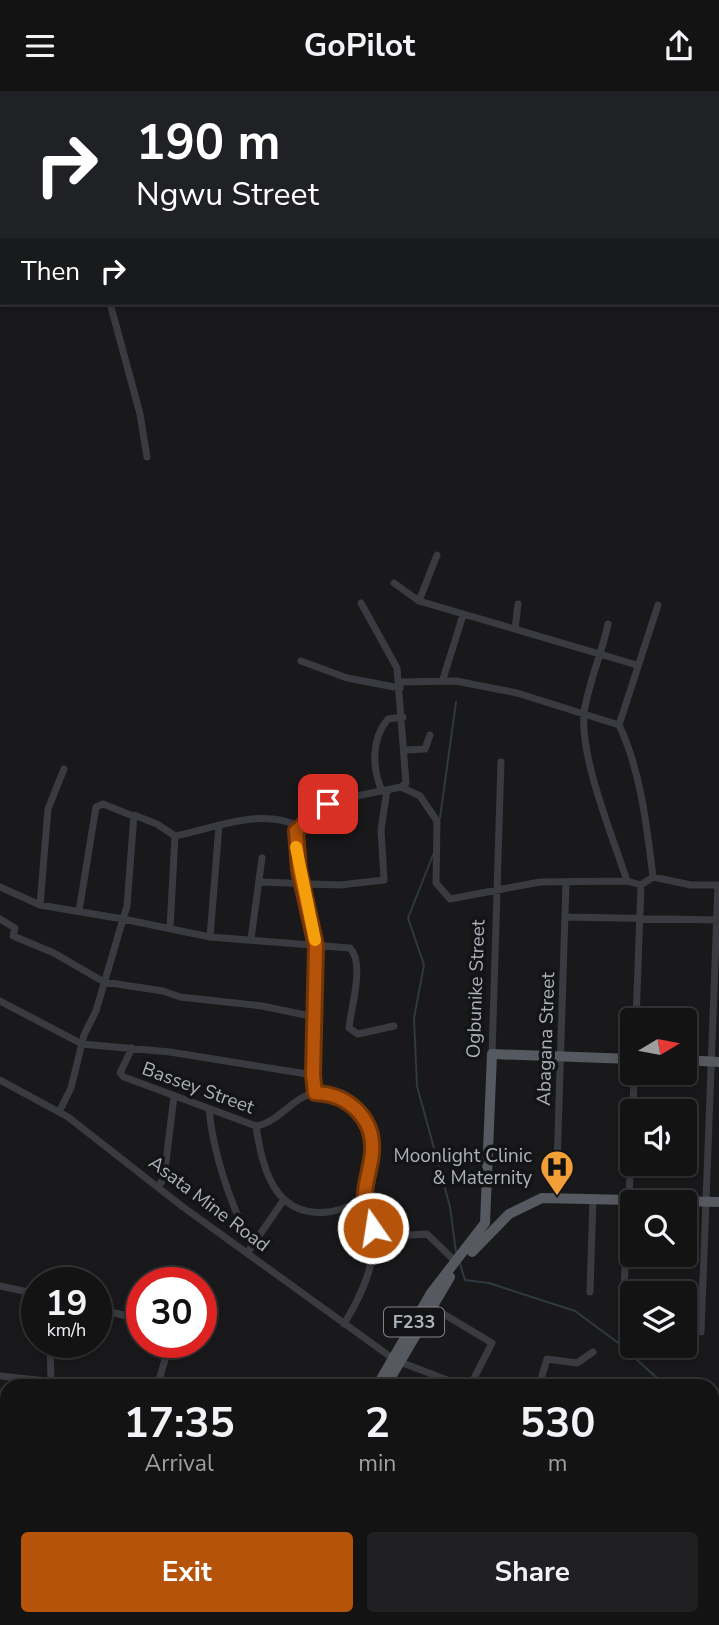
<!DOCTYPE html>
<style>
body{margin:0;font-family:"Nunito Sans",sans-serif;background:#202022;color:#f1f3f6;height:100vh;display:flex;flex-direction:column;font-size:26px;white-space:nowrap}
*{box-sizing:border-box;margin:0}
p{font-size:23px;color:#9d9ea0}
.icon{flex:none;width:38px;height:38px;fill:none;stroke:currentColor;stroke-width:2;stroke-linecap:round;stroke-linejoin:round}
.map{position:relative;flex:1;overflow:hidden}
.side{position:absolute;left:0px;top:1288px;width:719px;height:247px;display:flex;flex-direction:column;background:#131314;border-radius:21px 21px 0 0;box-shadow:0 4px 10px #0003,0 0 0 2px #323234}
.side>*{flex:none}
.top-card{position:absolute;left:0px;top:0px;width:719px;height:214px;box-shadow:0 4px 10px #0003,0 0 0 2px #323234;background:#202124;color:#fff;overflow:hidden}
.needle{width:46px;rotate:80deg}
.controls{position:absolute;left:620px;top:917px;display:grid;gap:14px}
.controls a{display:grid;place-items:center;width:77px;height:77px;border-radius:7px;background:#131314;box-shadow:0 4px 10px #0003,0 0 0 2px #323234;font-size:35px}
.speed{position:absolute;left:21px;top:1176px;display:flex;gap:14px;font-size:35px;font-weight:700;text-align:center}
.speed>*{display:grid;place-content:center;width:91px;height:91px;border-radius:50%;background:#131314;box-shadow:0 4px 10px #0003,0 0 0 2px #323234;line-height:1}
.speed small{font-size:18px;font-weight:400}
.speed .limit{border:10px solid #d22;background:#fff;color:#111}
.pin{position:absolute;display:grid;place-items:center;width:60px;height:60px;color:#fff;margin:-30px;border-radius:14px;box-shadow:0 4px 10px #0006}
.me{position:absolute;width:77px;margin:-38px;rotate:347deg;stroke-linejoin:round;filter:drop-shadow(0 0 5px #0008)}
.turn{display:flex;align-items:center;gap:24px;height:147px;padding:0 21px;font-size:32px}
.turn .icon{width:91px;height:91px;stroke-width:2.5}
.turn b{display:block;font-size:49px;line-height:60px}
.then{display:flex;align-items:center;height:66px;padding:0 21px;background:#0003;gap:14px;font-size:26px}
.eta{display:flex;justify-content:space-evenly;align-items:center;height:119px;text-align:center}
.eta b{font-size:42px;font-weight:700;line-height:49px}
.cta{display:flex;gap:14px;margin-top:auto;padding:14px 21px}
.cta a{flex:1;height:80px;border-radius:7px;background:#b45309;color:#fff;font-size:28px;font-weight:700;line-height:80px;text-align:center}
.cta a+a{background:#202022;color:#f1f3f6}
header{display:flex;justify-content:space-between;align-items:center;height:91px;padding:0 21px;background:#131314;font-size:32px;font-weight:700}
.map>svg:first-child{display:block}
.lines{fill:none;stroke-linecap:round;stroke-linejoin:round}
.stream{stroke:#2e3a3f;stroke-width:2}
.minor{stroke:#3a3b40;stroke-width:7}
.primary{stroke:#56595f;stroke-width:10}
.route-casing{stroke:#753606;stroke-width:18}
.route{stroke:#b45309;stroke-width:12}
.slow{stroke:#f59e0b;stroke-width:12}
.labels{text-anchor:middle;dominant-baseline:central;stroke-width:7;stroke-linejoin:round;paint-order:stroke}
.shield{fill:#141416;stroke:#7e838a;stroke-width:2}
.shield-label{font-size:18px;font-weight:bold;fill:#abb2bb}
.street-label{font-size:19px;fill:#abb2bb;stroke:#141416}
.poi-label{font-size:19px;fill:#abb2bb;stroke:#141416;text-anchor:end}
</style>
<header><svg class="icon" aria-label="menu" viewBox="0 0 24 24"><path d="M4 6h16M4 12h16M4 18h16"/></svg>GoPilot<svg class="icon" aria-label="share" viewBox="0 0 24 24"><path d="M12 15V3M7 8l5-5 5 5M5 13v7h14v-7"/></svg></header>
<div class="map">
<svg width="719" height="1534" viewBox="0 0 719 1534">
<rect width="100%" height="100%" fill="#19191b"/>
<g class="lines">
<path class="stream" d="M440,727L456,611
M433,764L408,827L424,874L414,927L417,995L450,1116L456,1161
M460,1173L465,1189L489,1192L575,1220L617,1251L666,1295
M712,1304L719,1305"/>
<path class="minor" d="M115,2V0
M110,212L140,323L147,366
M437,464L419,510L637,574
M394,492L419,510
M361,512L397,577L406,692L401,696
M608,533C602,562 588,593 584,622C580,668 613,746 627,790
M515,538L518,513
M301,570L347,587L400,597
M443,588L463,524
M399,591L456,590L517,602L619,634
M405,659L425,658L430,644
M382,700C372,677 371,648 388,628L403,626
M298,735C260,716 213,738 175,745L157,733L134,724L127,815L123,828L210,846L350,857C365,872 351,917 349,937L358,943L394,935
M653,786C647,737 641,680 619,634L658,514
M260,791L340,794L384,789L381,739L387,699
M0,796L40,814L123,828L96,920L84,944L71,997L59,1021
M40,814L48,718L64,678
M79,820L96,716L103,713L133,725
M566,826L719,829
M0,828L15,837L13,845L54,862L104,891L163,900L180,906L262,915L315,926
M170,837L175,745
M210,846L219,735
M251,848L262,767
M0,910L82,953L170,961L313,984
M636,929L641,794
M132,957L120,982L124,986L256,1035C280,1032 296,1000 321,1002C391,1010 366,1065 365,1107C365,1117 372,1128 373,1138C378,1169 360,1207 344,1233
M492,963L501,671
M0,989L68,1026L183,1116L395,1269L463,1295
M315,1002L316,855L299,779L296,740L337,709L401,696L420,705L437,730L436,792L450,808L540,791L627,790L641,794L653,786L691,794H719
M209,1019C214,1067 230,1111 251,1154
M633,1020L634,982
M256,1035C262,1078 275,1127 328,1121C340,1120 353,1113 365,1110
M158,1096L164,1087L174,1005
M556,1106L566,792
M409,1144L427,1143L455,1170
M250,1158L283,1110
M0,1195L37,1203
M590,1201L593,1107
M432,1216L492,1252L470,1295
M623,1216L632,1047
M96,1217L142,1229
M701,1241L718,794
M50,1251L51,1290
M0,1285L93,1295
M258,1291L261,1295
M153,1295L160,1286L170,1251
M539,1295L547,1268L577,1272L593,1261
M712,1359L719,1361
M0,1501L7,1502
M128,1528L151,1533
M532,1528L537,1534
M95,1534L96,1528
M338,1534L339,1528
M360,1534L423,1528
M563,1534L567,1528"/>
<path class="primary" d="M684,969L719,971
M472,1161L509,1123L542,1107L719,1111
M387,1293L450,1186
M377,1295L431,1202L485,1132L492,963L632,968
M144,1534V1528"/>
</g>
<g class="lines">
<g class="route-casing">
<path id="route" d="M328,713L296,740L299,779L316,855L313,984L315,1002C349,1003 375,1028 372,1062C371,1077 363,1096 365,1111C367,1120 371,1129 373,1137"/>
</g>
<use href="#route" class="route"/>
<path class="slow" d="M296,756L315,849"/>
</g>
<defs>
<g id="hospital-pin" transform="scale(1.75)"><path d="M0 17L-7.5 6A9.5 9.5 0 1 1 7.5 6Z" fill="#f39f38" stroke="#141416"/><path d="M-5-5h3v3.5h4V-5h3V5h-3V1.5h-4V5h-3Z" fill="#111"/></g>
</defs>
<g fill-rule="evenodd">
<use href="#hospital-pin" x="557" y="1076"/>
</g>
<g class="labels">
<rect class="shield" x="384" y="1216.5" width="60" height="29" rx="5"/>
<g class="shield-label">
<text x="414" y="1231">F233</text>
</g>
<g class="street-label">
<text transform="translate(476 898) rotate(-88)">Ogbunike Street</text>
<text transform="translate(546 948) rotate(-88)">Abagana Street</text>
<text transform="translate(198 997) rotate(20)">Bassey Street</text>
<text transform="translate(209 1113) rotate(37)">Asata Mine Road</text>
</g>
<g class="poi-label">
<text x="532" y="1065">Moonlight Clinic<tspan x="532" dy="22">&amp; Maternity</tspan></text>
</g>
</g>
</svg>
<div class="controls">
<a><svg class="needle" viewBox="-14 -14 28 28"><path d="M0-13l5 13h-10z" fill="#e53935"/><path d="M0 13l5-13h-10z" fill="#9d9ea0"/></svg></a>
<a><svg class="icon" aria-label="sound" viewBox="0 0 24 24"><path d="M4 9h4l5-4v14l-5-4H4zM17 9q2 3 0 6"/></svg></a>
<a><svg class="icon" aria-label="search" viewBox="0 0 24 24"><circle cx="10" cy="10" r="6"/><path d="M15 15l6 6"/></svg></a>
<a><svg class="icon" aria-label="layers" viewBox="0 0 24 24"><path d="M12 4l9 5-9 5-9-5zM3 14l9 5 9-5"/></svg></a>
</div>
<div class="speed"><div>19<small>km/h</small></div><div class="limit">30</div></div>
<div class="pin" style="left:328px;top:713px;background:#d93025"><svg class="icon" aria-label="arrive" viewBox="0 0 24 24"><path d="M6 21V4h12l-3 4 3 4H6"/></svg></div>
<svg class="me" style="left:373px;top:1137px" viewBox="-20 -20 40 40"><circle r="17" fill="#b45309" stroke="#fff" stroke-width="3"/><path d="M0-11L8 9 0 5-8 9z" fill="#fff"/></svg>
<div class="top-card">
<div class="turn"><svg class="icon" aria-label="right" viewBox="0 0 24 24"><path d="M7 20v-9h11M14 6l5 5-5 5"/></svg><div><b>190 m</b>Ngwu Street</div></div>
<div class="then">Then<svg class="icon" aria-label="right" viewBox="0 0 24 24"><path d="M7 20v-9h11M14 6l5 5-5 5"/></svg></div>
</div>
<section class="side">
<div class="eta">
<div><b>17:35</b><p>Arrival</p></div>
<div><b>2</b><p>min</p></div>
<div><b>530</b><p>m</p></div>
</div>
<div class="cta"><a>Exit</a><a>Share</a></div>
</section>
</div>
